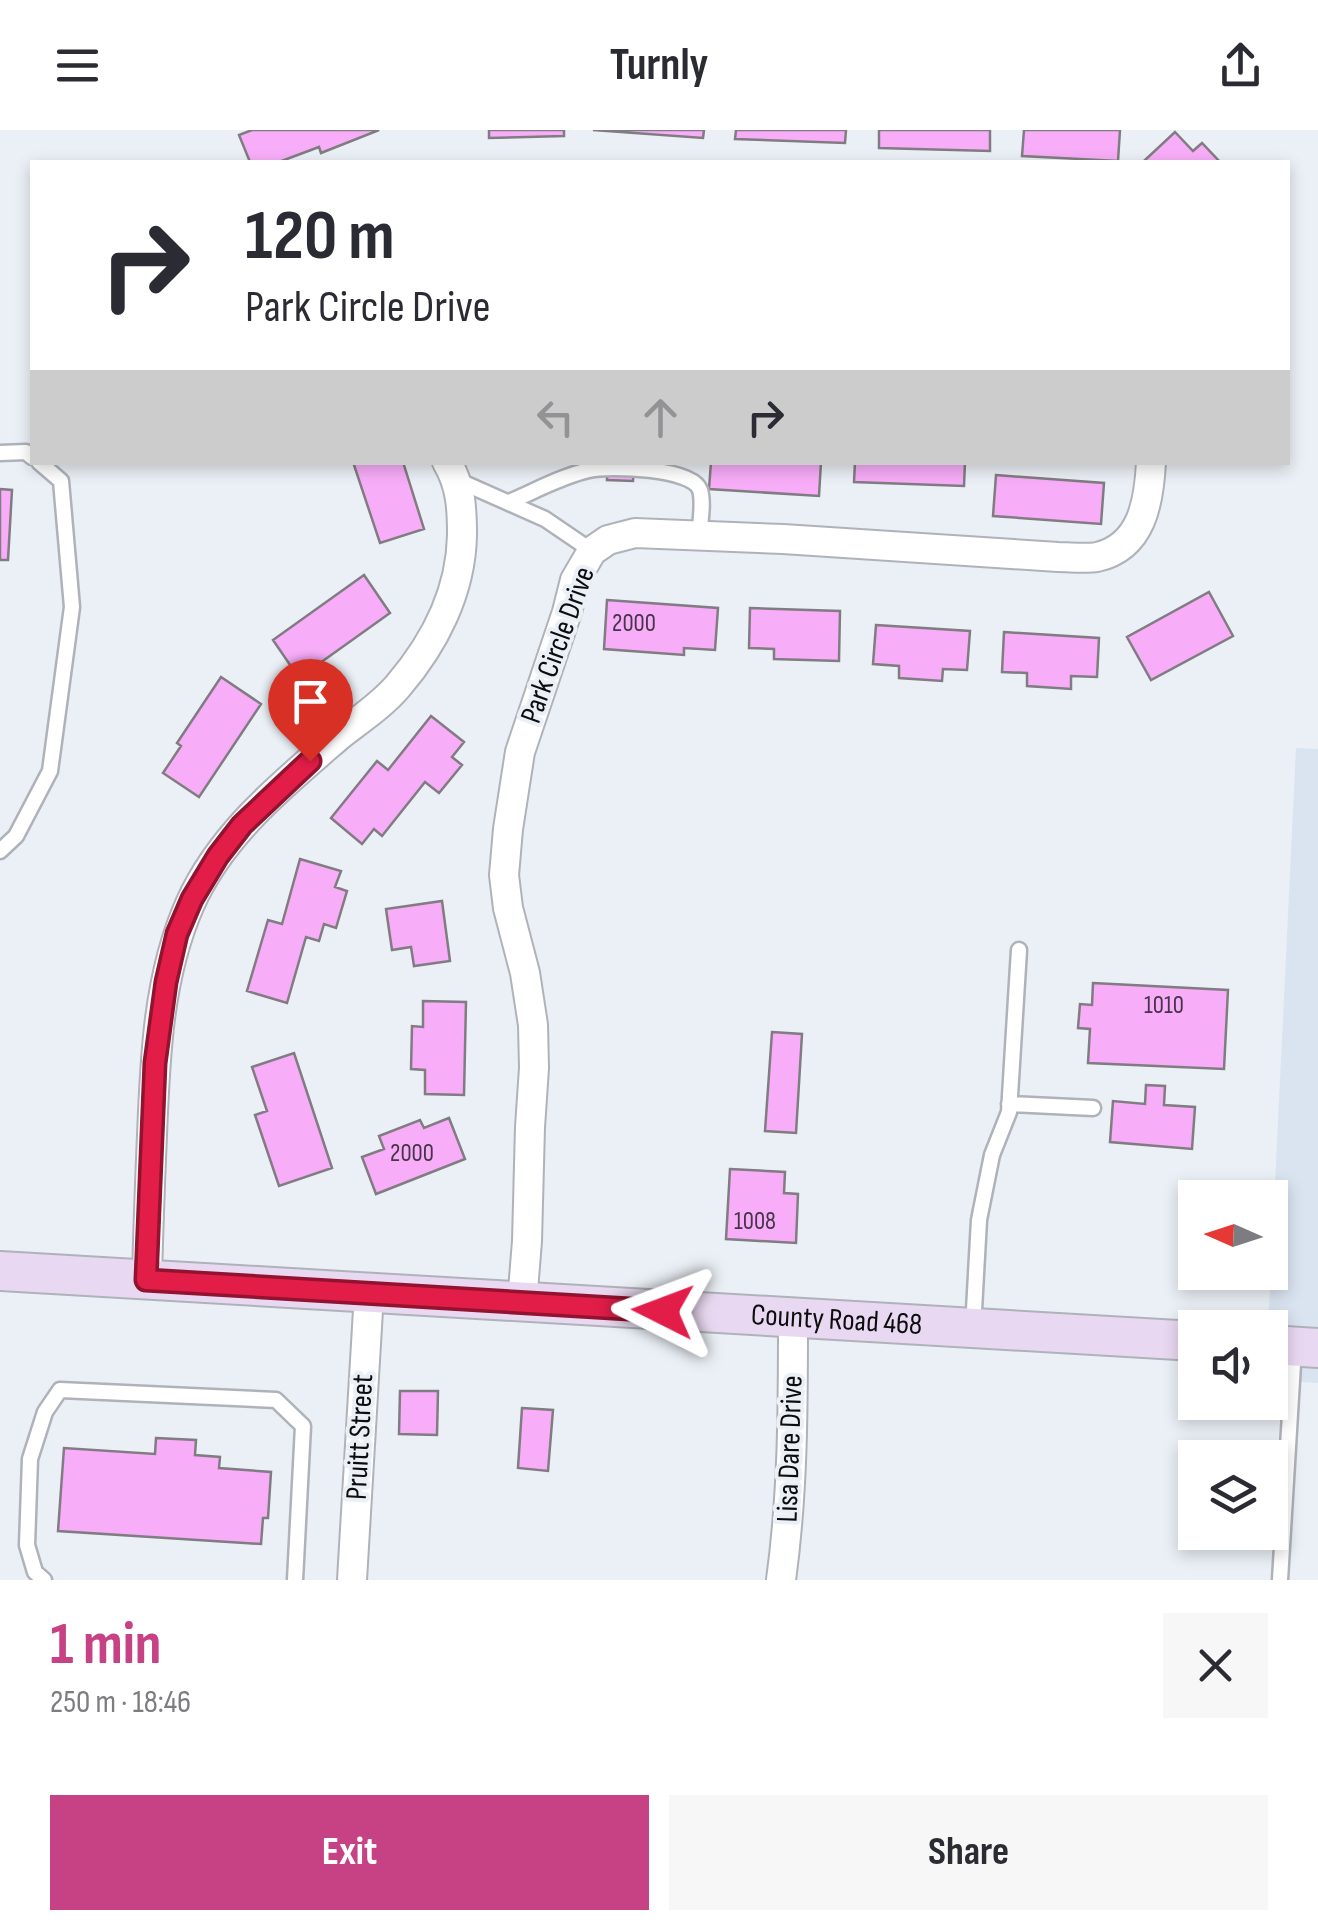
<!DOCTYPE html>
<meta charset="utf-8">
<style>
body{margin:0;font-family:"Sofia Sans Condensed",sans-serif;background:#f7f7f7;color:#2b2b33;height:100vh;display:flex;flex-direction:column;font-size:38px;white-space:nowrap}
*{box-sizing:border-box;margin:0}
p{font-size:32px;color:#7c7c81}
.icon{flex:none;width:55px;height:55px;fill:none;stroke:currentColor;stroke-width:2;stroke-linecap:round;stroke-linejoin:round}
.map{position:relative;height:1450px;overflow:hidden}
.details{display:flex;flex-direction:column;background:#fff;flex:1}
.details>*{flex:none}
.guide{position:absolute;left:30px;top:30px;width:1260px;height:305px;border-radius:0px;box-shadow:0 5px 15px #0003;background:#fff;color:#2b2b33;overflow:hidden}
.needle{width:65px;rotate:273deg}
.buttons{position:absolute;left:1178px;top:1050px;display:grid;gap:20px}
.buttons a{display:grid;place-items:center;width:110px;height:110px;border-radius:0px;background:#fff;box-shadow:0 5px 15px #0003;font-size:50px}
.pin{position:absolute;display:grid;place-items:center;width:85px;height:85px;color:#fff;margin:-102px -42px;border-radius:50% 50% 50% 0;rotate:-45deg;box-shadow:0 0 10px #0007}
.pin .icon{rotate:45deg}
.me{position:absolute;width:110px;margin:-55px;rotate:273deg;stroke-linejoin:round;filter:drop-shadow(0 0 8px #0008)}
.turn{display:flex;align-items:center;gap:35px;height:210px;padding:0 50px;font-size:45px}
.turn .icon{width:130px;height:130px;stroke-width:2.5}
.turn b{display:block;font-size:70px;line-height:85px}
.lanes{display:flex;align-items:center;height:95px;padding:0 50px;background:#0003;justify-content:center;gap:50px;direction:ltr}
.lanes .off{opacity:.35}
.round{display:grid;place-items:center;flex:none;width:105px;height:105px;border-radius:0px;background:#f7f7f7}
.head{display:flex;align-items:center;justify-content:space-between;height:170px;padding:0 50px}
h1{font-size:60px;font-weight:700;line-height:75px;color:#c74285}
.button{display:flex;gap:20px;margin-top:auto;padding:20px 50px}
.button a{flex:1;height:115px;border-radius:0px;background:#c74285;color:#fff;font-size:40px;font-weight:700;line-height:115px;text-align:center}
.button a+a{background:#f7f7f7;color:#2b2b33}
header{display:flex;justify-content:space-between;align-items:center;height:130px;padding:0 50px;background:#fff;font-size:45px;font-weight:700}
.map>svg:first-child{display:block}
.built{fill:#dae4f0}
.building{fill:#f7adf7;stroke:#817c81;stroke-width:2.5}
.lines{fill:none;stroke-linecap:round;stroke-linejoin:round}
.lane-casing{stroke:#afb3b9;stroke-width:19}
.street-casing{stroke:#afb3b9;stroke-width:32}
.secondary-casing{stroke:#afb3b9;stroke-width:42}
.lane{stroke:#fff;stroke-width:14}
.street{stroke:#fff;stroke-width:28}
.secondary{stroke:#e9d8f1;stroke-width:38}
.route-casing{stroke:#92132f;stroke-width:25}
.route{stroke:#e11d48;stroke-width:18}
.labels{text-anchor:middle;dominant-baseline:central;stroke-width:8;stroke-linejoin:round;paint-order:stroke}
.number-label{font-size:25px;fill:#463549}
.street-label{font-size:30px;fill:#0b0d0f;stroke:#ebf0f6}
</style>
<header><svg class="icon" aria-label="menu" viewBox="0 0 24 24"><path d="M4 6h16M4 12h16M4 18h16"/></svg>Turnly<svg class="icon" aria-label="share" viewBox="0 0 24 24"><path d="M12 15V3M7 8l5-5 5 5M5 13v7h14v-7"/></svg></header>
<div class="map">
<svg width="1318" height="1450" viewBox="0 0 1318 1450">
<rect width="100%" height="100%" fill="#ebf0f6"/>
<path class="built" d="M1296,618L1318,619V1204L1268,1198Z
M1270,1230L1318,1232V1253L1270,1250Z"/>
<path class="building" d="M252,0H379L321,23L319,17L279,32H250L239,5Z
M489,0H564V6L489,8Z
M593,0H704L703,8Z
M736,0H846L845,13L735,9Z
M879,0H990V21L879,18Z
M1024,0H1120L1118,31L1022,26Z
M1175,2L1193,21L1202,13L1220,32H1147L1145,30Z
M353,332H403L424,399L380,413Z
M608,332H634L633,351L607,350Z
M711,332H821L819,366L709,359Z
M855,332H965L964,356L854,352Z
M996,345L1104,353L1101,394L993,386Z
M0,359L12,360L8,430H0Z
M364,445L390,483L299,548L273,510Z
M1209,462L1233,506L1151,550L1127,507Z
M607,470L718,478L715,520L684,518V525L604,519Z
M750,478L840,481L839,531L774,529V519L749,518Z
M876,495L970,501L967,540L943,539L942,551L899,548V536L873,534Z
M1004,502L1099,508L1097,547L1071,546V559L1027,556V543L1002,542Z
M221,547L261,574L199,667L163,643L181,616L177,613Z
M431,586L464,612L452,627L462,635L439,663L425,652L382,706L374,699L362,714L331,688L377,631L388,640Z
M300,729L341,741L335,757L347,761L336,798L324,794L319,811L306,807L287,873L247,861L268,790L282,794Z
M442,771L450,831L414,836L411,817L392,820L386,779Z
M1093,853L1228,860L1224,939L1088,933L1090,899L1078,898L1080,874L1092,875Z
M423,871L466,872L464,965L425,964V940L411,939L412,896L423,897Z
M772,902L802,904L796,1003L765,1001Z
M294,923L332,1038L279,1056L255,985L267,981L252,937Z
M1146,955L1165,956L1164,975L1195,977L1192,1019L1110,1012L1113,971L1145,974Z
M449,988L465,1029L376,1064L362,1027L384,1019L379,1006L420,990L424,998Z
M730,1039L785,1042L784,1063L798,1064L796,1113L726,1109Z
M400,1261H438L437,1305L399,1304Z
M522,1278L553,1280L548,1341L518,1338Z
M156,1308L196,1310L195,1325L220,1327L219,1338L271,1342L268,1388H263L261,1414L58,1401L64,1318L155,1324Z"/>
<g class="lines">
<g class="lane-casing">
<path id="lane" d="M0,323L26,322L32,327
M457,350L545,389L592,421
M509,372C535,361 562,346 589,340C609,335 693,338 700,360C704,373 700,393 699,406
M0,721L16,706L50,641L72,477L61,351L39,332
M1009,974L1093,978
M973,1198L979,1090L992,1025L1009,982L1019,820
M44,1450L35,1442L27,1415L30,1329L45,1282L60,1260L276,1270L303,1296L295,1450
M1280,1450L1294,1217"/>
</g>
<g class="street-casing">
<path id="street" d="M147,1150C148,1102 150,1053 152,1005C155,928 158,846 190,774C221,704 283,654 340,605C359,590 382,575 398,556C434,514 461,462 462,405C462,378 461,356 447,332
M522,1173L527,1111L530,997L534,938L533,895L525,843L508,778L504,745L508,699L520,622L567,482L575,450L592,421L608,410L635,403L783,409L1058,427C1070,427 1085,429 1097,427C1142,417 1149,372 1151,332
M352,1450L369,1163
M781,1450C793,1363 793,1276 793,1188"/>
</g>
<g class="secondary-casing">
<g id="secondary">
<path id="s1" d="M0,1141L1195,1211"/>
<path d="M1270,1215L1318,1218"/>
</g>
</g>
<use href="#lane" class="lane"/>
<use href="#street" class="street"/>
<use href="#secondary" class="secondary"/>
</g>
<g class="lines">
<g class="route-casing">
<path id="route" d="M310,631L242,695L218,726L192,769L177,804L166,852L155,933L146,1150L663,1181"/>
</g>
<use href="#route" class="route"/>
</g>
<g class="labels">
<g class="number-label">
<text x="634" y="493">2000</text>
<text x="1164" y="875">1010</text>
<text x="412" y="1023">2000</text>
<text x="755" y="1091">1008</text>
</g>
<g class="street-label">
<text transform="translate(558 515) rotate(-70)">Park Circle Drive</text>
<text stroke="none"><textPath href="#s1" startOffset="838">County Road 468</textPath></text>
<text transform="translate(360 1307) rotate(-87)">Pruitt Street</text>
<text transform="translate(790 1319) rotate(-88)">Lisa Dare Drive</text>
</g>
</g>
</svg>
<div class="buttons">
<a><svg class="needle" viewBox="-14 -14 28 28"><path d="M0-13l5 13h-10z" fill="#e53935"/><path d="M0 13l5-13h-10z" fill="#7c7c81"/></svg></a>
<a><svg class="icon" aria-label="sound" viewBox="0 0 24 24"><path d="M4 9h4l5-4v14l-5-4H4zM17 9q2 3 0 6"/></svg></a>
<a><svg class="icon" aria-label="layers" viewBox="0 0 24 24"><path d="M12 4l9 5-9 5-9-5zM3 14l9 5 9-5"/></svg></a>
</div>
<div class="pin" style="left:310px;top:631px;background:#d93025"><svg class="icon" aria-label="arrive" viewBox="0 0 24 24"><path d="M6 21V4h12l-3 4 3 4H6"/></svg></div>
<svg class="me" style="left:663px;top:1181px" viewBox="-20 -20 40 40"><path d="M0-17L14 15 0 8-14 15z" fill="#e11d48" stroke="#fff" stroke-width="4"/></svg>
<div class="guide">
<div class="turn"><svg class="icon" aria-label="right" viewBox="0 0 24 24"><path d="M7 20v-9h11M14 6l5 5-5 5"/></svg><div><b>120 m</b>Park Circle Drive</div></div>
<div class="lanes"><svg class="icon off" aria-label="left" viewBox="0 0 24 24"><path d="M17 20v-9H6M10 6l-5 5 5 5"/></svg><svg class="icon off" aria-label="ahead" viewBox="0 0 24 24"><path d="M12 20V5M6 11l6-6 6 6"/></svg><svg class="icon" aria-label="right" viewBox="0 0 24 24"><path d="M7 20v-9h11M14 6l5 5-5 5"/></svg></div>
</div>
</div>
<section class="details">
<div class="head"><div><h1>1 min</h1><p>250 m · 18:46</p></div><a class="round"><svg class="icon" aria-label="close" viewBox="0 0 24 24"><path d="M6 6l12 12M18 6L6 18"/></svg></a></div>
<div class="button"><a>Exit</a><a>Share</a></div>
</section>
